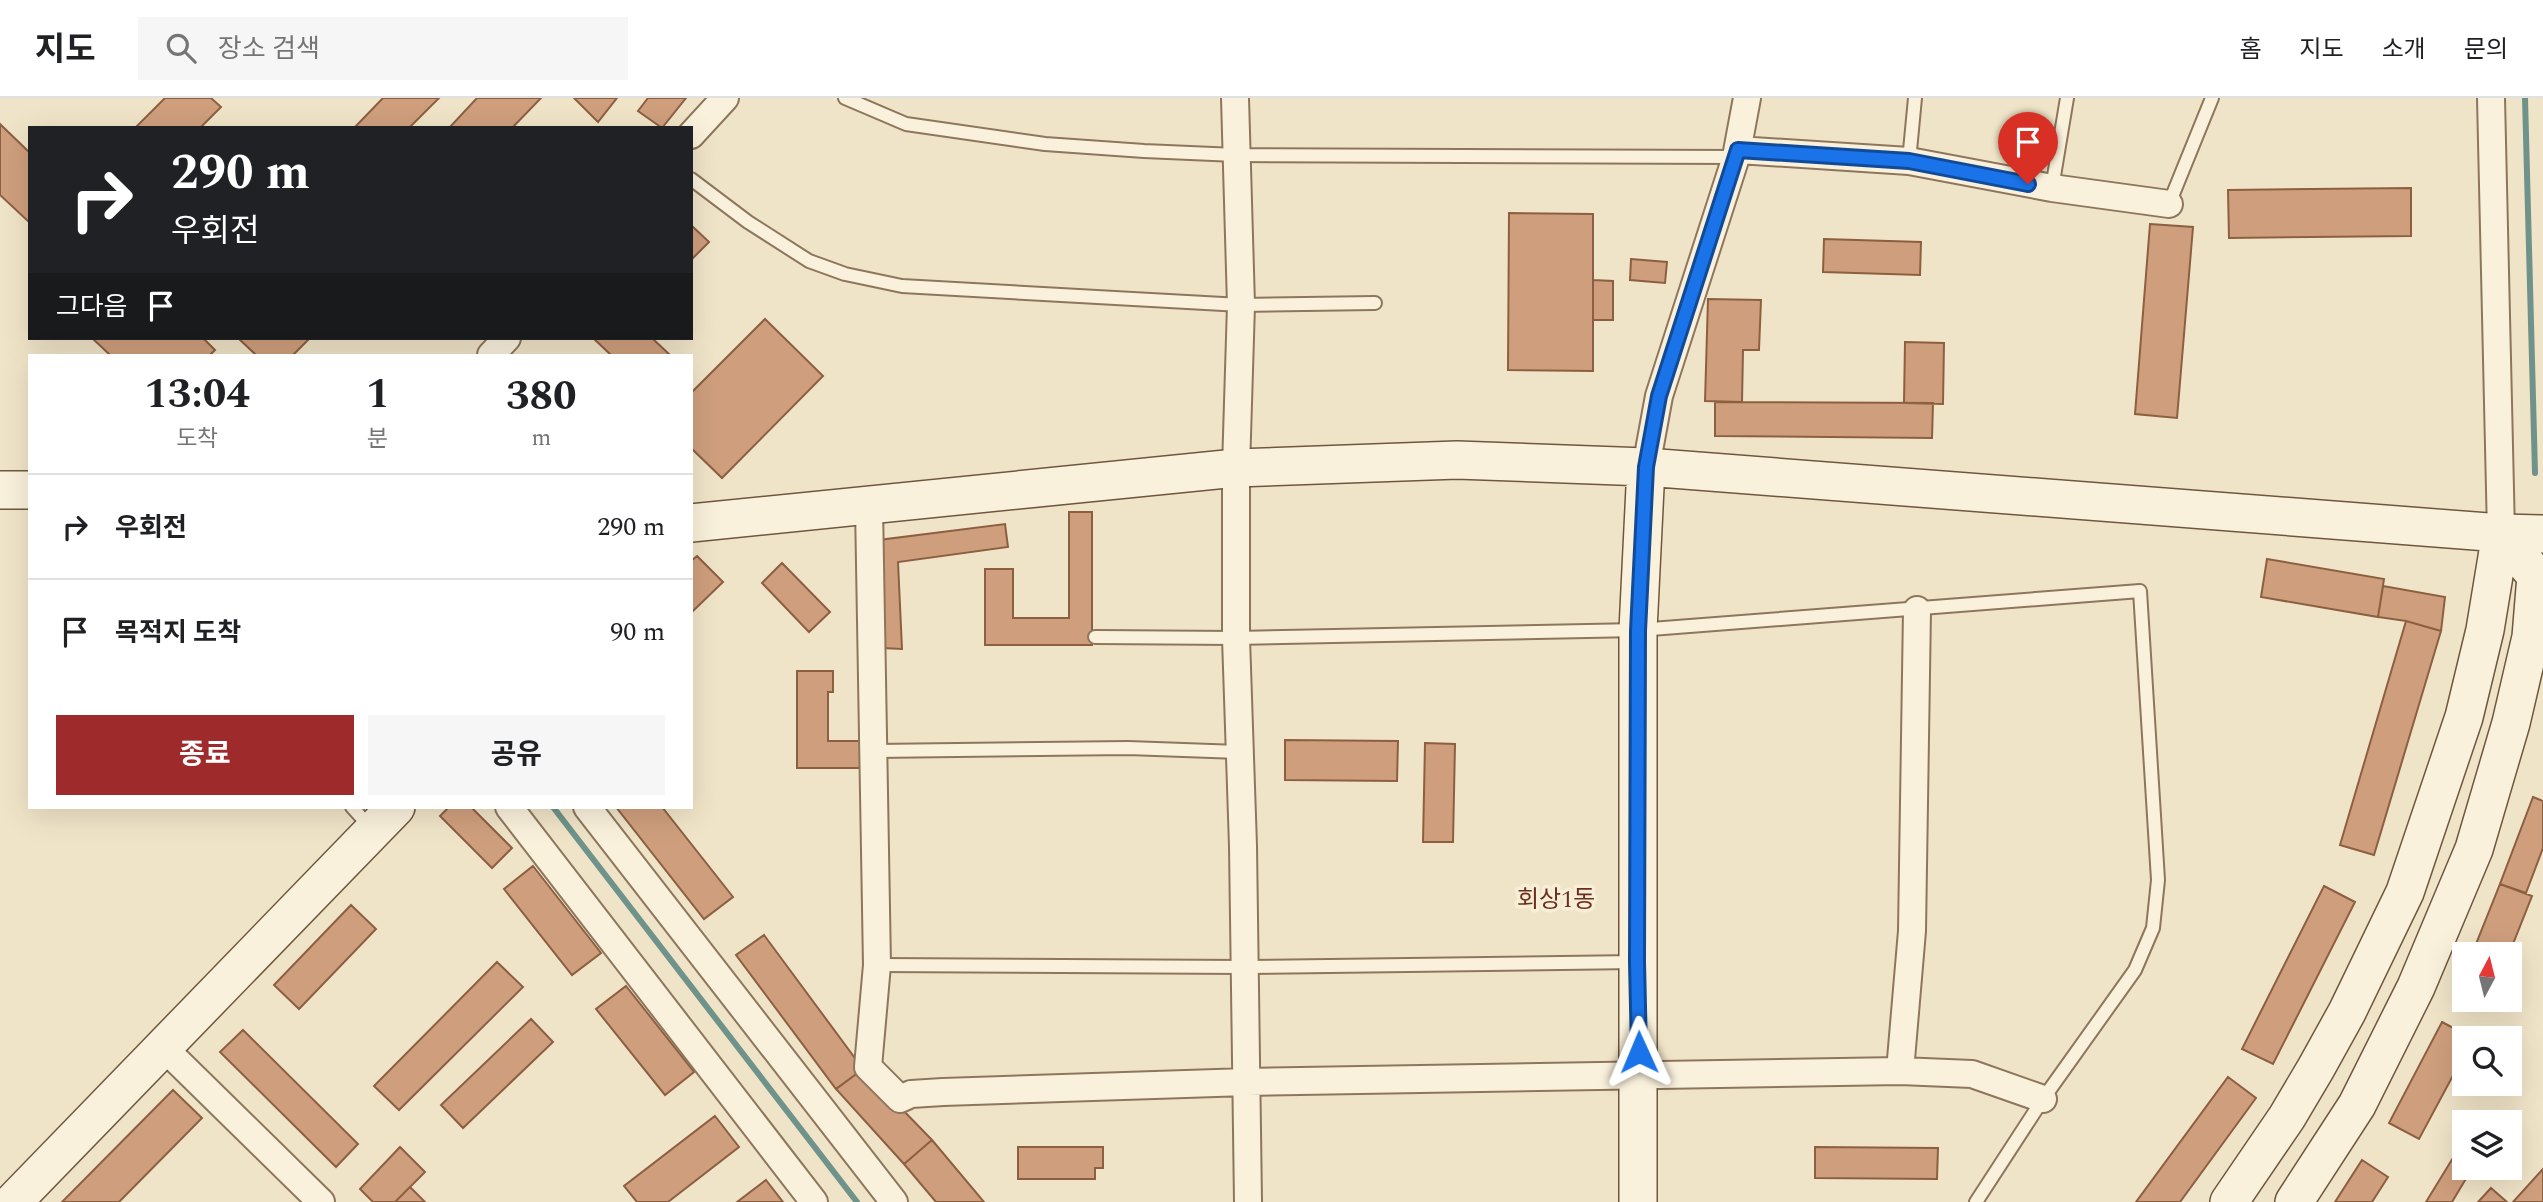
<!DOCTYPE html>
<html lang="ko">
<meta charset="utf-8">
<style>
body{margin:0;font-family:Spectral,"Noto Sans KR",serif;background:#f6f6f6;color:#202124;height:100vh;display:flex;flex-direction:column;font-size:26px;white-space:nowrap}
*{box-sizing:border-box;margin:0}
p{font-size:23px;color:#757577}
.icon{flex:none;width:38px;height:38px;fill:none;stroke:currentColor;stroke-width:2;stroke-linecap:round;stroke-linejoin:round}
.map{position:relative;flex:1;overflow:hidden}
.panel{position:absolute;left:28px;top:256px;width:665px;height:455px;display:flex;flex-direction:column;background:#fff;border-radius:0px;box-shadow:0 7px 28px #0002}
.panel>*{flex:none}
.guide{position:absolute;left:28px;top:28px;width:665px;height:214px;border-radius:0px;box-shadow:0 7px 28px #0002;background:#202124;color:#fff;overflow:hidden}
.needle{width:46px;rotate:7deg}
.fabs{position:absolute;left:2452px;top:844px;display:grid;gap:14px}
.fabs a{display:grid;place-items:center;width:70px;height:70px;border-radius:0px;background:#fff;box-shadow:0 7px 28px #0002;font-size:35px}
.pin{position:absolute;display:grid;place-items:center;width:60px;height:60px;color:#fff;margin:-72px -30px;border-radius:50% 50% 50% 0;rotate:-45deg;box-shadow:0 0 7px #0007}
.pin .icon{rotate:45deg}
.me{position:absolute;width:77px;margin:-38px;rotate:359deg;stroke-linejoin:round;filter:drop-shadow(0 0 5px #0008)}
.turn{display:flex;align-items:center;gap:24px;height:147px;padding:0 28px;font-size:32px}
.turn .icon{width:91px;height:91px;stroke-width:2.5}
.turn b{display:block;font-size:49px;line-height:60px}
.then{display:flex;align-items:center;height:66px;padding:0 28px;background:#0003;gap:14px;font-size:26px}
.eta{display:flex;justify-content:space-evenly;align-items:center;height:119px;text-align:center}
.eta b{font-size:42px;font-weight:700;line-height:49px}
.cta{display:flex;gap:14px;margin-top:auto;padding:14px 28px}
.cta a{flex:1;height:80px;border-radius:0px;background:#9e2a2b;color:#fff;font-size:28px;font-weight:700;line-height:80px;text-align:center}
.cta a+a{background:#f6f6f6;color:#202124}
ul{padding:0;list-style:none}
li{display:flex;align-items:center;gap:21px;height:105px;padding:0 28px;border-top:2px solid #e0e0e0}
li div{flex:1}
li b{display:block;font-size:26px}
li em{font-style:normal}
header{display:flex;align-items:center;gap:42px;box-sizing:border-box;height:98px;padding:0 35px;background:#fff;border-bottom:2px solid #e0e0e0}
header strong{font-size:33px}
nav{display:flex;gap:38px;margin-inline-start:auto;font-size:24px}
.search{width:490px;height:63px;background:#f6f6f6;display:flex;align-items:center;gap:18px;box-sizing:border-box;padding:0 24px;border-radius:0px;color:#757577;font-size:26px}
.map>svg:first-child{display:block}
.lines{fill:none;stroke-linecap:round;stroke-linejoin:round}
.stream{stroke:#6f938a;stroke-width:6}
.building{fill:#cf9f7d;stroke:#8d5f41;stroke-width:2}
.lane-casing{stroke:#8d765c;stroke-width:16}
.street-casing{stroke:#8d765c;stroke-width:30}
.secondary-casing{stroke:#6f573f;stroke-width:40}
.lane{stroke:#faf1dc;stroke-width:12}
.street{stroke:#faf1dc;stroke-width:26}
.secondary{stroke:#faf1dc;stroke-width:37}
.route-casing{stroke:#114b97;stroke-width:18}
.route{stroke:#1a73e8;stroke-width:12}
.labels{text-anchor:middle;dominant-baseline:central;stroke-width:7;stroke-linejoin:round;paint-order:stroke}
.neighbourhood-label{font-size:24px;fill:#6b2e1e;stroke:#f7eed8}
</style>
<header>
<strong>지도</strong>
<div class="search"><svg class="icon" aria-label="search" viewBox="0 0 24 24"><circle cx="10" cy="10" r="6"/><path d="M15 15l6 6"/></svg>장소 검색</div>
<nav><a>홈</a><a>지도</a><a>소개</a><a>문의</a></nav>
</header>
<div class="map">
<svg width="2543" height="1104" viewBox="0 0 2543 1104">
<rect width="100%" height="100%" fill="#f0e4c8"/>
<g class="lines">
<path class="stream" d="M2525,0L2535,375
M553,709L857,1104"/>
</g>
<path class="building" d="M165,0H211L221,9L200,30H135Z
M383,0H439L409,30H354Z
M477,0H541L512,30H449Z
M574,0H617L598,24Z
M648,0H686L662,30L638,13Z
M0,26L30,55V125L0,97Z
M2411,90V138L2229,140L2228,92Z
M1509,115L1593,116V273L1508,272Z
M2150,126L2193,129L2177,320L2135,316Z
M691,127L709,144L691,162Z
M1824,141L1921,144L1920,177L1823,174Z
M1631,161L1667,164L1665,185L1630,182Z
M1593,182L1613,183V222H1593Z
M1708,201L1761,202L1759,252H1743L1742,304L1705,303Z
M765,221L823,278L722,380L691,350V295Z
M92,240H203L215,252L210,257H110Z
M238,240H310L293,257H256Z
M593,240H652L670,257H611Z
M1905,244L1944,245L1943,306L1904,305Z
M1715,304L1933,305L1932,340L1715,338Z
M1069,414H1092V547H985V471H1013V520H1069Z
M1005,426L1008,449L898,464L902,551L882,550L879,442Z
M697,458L723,484L691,515V463Z
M2267,461L2384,481L2378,519L2261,499Z
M782,465L830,514L809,534L762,485Z
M2383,488L2445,499L2441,533L2406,523L2378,519Z
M2406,523L2441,533L2374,757L2340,747Z
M797,573H833V594H828V643H860L861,670H797Z
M1285,642L1398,643L1397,683L1285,682Z
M1425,645L1455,646L1453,744H1423Z
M2533,699L2543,703V750L2526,795L2500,786Z
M449,709H471L512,750L492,770L440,718Z
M616,709H662L733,799L704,821Z
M533,768L601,855L572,877L504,791Z
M2500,786L2532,798L2509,856H2472Z
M2324,788L2355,804L2273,966L2242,951Z
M351,807L376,831L299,911L274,887Z
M764,837L863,971L836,991L736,857Z
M497,864L523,889L399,1012L374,988Z
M626,888L694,974L665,997L596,911Z
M531,921L553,944L463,1030L441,1007Z
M2442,924L2472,940H2464V957L2419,1041L2389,1025Z
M243,932L358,1046L336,1069L220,954Z
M863,971L932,1042L904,1066L836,991Z
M2228,979L2256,1000L2180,1104H2136Z
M173,992L202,1020L119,1104H62Z
M715,1018L739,1049L668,1104H637L624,1088Z
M932,1042L984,1104H936L904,1066Z
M400,1049L425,1074L395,1104H373L360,1091Z
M1018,1049H1103V1070H1095V1081H1018Z
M1815,1049L1938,1050L1937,1081L1815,1080Z
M2459,1050L2464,1053V1069H2473L2452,1104H2426Z
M2362,1062L2388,1079L2372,1104H2335Z
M2543,1071V1104H2513Z
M766,1082L783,1104H737Z
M410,1089L425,1104H395Z
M2491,1090L2507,1104H2478Z"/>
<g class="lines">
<g class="lane-casing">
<path id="lane" d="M845,0L906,26L1045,46L1144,53L1236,57L1736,59
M1909,63L1915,0
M691,81L748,124L809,163L845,176L902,188L1241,207L1375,205
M2052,90L2067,0
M2169,106L2212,0
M1095,539L1236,540L1638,532L2140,493L2158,782L2153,830L2135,872L2043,1001L1976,1104
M875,653L1128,650L1239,654
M352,709L370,729
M877,867L1245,869L1636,864"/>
</g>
<g class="street-casing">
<path id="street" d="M1235,0L1241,207L1236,370V540L1243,748L1248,1104
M2491,0L2501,435
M691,37L725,0
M1738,52L1909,63L2052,90L2169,106
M491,257L507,240
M1646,369L1659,298L1736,59L1747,0
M869,408L877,867L868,969L900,1001L911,996L943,994L1247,984L1900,973L1972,976L2043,1001
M509,709L814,1104
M587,709L894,1104
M164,950L321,1104
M1900,973L1912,833L1917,512"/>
</g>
<g class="secondary-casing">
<path id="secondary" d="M0,392H30
M691,425L1236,370L1457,362L1646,369L2501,435L2543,436
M13,1104L396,709
M1638,1104V532L1646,369
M2229,1104L2287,1019L2316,970L2347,914L2405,794L2464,619L2485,532L2501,435
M2294,1104L2357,1007L2416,889L2474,751L2511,625L2531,539L2536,478L2501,435"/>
</g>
<use href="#lane" class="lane"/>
<use href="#street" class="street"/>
<use href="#secondary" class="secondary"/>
</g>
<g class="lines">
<g class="route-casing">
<path id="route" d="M1639,954L1637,864L1638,533L1646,369L1659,298L1738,52L1909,63L2028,86"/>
</g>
<use href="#route" class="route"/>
</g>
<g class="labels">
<g class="neighbourhood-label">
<text x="1556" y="802">회상1동</text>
</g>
</g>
</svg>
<div class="fabs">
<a><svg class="needle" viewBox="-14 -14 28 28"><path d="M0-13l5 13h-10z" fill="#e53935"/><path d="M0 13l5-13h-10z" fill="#757577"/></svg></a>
<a><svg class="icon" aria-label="search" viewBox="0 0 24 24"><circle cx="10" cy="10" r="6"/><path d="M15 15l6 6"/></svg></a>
<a><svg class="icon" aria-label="layers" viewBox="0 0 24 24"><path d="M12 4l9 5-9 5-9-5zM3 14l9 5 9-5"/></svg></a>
</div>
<div class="pin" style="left:2028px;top:86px;background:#d93025"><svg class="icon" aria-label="arrive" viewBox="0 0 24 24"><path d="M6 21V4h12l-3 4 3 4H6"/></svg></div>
<svg class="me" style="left:1639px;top:954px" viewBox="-20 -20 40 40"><path d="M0-17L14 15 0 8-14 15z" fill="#1a73e8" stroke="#fff" stroke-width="4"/></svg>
<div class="guide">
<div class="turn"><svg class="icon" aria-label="right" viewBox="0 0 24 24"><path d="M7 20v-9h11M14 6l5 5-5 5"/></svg><div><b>290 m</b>우회전</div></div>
<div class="then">그다음<svg class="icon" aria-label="arrive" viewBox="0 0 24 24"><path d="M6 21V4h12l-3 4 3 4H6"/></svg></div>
</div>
<section class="panel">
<div class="eta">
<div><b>13:04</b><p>도착</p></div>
<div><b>1</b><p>분</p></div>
<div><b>380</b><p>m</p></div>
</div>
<ul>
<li><svg class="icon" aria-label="right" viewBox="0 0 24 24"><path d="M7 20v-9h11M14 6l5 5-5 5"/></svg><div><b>우회전</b></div><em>290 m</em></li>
<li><svg class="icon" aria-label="arrive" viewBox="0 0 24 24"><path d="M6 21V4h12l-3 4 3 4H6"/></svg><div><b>목적지 도착</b></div><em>90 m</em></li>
</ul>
<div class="cta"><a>종료</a><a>공유</a></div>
</section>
</div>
